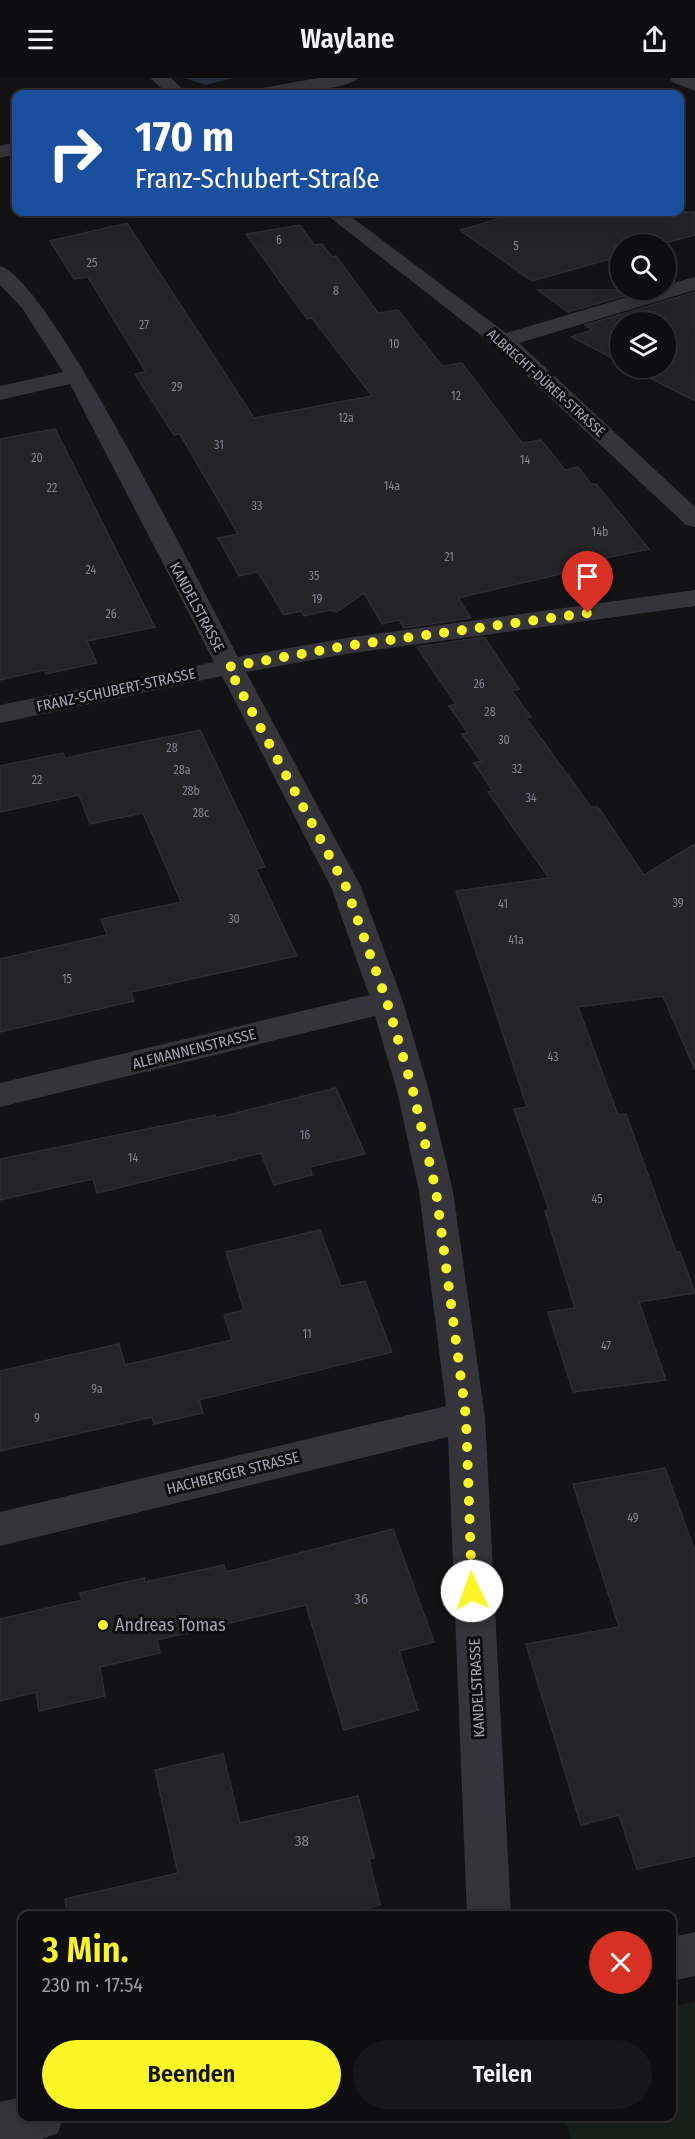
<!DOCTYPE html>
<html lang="de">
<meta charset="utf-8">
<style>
body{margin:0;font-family:"Fira Sans Condensed",sans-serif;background:#171719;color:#f1f3f6;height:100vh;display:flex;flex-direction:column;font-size:22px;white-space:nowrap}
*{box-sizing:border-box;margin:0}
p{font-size:20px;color:#9b9c9f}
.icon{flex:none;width:33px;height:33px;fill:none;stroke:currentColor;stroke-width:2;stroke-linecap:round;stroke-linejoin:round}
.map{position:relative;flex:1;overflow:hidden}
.drawer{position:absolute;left:18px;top:1833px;width:658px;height:210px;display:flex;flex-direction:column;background:#0e0e10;border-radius:12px;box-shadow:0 6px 24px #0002,0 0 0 2px #2e2e30}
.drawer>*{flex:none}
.hud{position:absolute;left:12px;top:12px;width:672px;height:126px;border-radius:12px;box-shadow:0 6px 24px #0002,0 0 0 2px #2e2e30;background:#1a4fa0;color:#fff;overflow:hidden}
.controls{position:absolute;left:610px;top:156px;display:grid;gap:12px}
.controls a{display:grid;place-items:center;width:66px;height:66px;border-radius:50%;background:#0e0e10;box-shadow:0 6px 24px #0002,0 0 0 2px #2e2e30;font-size:30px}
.pin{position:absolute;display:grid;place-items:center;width:51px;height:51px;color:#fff;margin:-62px -26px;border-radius:50% 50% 50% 0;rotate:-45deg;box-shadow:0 0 6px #0007}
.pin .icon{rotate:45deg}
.me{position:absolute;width:66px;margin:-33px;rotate:357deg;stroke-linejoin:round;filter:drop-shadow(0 0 4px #0008)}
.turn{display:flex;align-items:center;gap:21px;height:126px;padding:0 24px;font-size:27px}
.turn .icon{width:78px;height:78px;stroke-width:2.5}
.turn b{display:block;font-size:42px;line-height:51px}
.round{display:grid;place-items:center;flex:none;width:63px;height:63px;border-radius:32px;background:#171719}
.overview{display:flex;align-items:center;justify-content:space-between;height:102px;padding:0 24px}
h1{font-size:36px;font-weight:600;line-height:45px;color:#faf525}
.cta{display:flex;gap:12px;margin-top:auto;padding:12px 24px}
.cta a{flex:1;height:69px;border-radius:36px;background:#faf525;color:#111;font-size:24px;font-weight:600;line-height:69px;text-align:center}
.cta a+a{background:#171719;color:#f1f3f6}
header{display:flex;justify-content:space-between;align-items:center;height:78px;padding:0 24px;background:#0e0e10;font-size:27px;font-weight:600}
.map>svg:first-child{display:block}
.green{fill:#19201c}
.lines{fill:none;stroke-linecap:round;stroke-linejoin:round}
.stream{fill:#292d39;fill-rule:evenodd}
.building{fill:#242326;stroke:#2e2d31;stroke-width:1.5}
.minor{fill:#34343a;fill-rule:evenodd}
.route{stroke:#faf525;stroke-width:10;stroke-dasharray:0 18}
.poi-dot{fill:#faf525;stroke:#0e0e10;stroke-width:2}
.labels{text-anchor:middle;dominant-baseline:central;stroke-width:6;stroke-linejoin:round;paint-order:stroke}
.number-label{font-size:12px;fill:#848492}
.far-street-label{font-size:14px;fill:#a4a4b6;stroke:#0e0e10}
.street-label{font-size:15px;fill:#a4a4b6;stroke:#0e0e10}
.near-number-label{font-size:15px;fill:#848492}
.near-poi-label{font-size:18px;fill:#a4a4b6;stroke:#0e0e10;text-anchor:start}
</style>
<header><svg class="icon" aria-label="menu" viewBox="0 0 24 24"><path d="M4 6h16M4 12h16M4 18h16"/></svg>Waylane<svg class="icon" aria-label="share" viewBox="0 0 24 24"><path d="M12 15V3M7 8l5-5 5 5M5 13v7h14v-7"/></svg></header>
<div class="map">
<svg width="695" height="2061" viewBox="0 0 695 2061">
<rect width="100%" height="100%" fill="#131315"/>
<path class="green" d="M695,1924V2061H571L565,2039L672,2038V1929Z"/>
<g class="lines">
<path class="stream" d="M185,0H233L206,7Z"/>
</g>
<path class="building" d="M522,134H695V157L661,166H621V178L532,203L460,152Z
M127,145L254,340L372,318L312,240L307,241L246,156L300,147L314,167L322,166L332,179L336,178L378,235L398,232L442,288L462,285L522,365L541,362L565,392L578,389L591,406H596L649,471L566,488L569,494L458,520L471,540L404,550L399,542L382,546L364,515L337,534L330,532L304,538L301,533L284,537L258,494L239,498L218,460L238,456L180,356L174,357L135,296L146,294L88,199L74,201L50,163Z
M538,212H645L568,234Z
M695,214V323L630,290H666V244H621V285L572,259L592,252L585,247Z
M55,351L155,549L87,563L97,585L46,596L44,592L0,602V361Z
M484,559L519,611L512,613L531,639L526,640L591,729H598L644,797L695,766V992L663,918L578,929L618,1037L626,1036L676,1174H680L695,1215L639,1224L666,1302L573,1314L548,1234L575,1230L545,1133L549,1132L514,1031L527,1029L456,813L549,800L488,714L493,713L474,685L481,683L462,656L468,655L449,628L456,626L417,569Z
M200,652L265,789L256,791L297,878L131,914L134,923L0,954V881L107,857L101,841L181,824L143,735L90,746L79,717L0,734V688L63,675L65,680Z
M336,1010L365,1076L310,1089L312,1097L274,1107L261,1075L97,1115L93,1101L0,1122V1081L215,1037L216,1040Z
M320,1152L341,1208L365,1203L392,1274L199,1322L203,1335L154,1346L152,1339L0,1373V1293L119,1266L125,1287L232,1262L224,1237L244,1232L226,1174Z
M665,1390L695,1474V1778L637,1791L619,1737L581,1747L526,1566L619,1549L573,1406Z
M393,1451L434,1564L399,1573L418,1632L344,1652L306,1527L157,1562L160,1575L100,1589L105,1618L39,1633L36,1614L0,1623V1541L82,1522L80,1515L144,1500L145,1504L224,1487L226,1494Z
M223,1676L240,1745L358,1718L374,1780L369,1781L380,1827L334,1838H67L65,1821L178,1795L155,1692Z"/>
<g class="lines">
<path class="minor" d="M150,0H171L188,16H168Z
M318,0H358C350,12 269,18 253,16L262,10Z
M670,0H695V13L672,4Z
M16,64V76L0,80V68Z
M323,134H345L506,255L651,212H666V207L695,199V212L519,265L695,429V449L686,447L495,268Z
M0,188C49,200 206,519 238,579L346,560L695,512V528L346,576L246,594L361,809L403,924L429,1013L453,1113L485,1339L511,1838H467L448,1359L0,1468V1434L446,1328L419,1113L397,1013L375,938L0,1029V1005L369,917L331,809L222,598L0,645V627L214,584L70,306L0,322V308L63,294L22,230L0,207Z
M695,1854V1898L672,1903V1859Z
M22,2019V2038H64L58,2055L42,2061H0V2024Z"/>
</g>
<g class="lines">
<path class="route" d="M472,1513L466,1339L436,1113L413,1013L387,924L346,809L228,589L346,568L588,535"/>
</g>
<circle class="poi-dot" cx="103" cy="1547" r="6"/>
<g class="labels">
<g class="number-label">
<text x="279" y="162">6</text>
<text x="516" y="168">5</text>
<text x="92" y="185">25</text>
<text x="336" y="213">8</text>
<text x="144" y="247">27</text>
<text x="394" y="266">10</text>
<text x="177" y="309">29</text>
<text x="456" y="318">12</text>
<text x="346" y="340">12a</text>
<text x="219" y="367">31</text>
<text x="37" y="380">20</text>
<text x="525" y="382">14</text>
<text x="392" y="408">14a</text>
<text x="52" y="410">22</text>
<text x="257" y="428">33</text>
<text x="600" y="454">14b</text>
<text x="449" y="479">21</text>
<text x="91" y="492">24</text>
<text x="314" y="498">35</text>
<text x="317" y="521">19</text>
<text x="111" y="536">26</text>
<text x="479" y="606">26</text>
<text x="490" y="634">28</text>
<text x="504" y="662">30</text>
<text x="172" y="670">28</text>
<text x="517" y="691">32</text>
<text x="182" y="692">28a</text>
<text x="37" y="702">22</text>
<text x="191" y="713">28b</text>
<text x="531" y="720">34</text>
<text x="201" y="735">28c</text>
<text x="678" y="825">39</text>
<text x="503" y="826">41</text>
<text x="234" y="841">30</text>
<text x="516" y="862">41a</text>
<text x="67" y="901">15</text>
<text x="553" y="979">43</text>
<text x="305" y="1057">16</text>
<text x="133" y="1080">14</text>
<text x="597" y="1121">45</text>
<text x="307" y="1256">11</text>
<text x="606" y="1268">47</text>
<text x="97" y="1311">9a</text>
<text x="37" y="1340">9</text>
<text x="633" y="1440">49</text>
</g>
<g class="far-street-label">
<text transform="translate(546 305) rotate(42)">ALBRECHT-DÜRER-STRASSE</text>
</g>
<g class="street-label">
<text transform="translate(197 529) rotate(62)">KANDELSTRASSE</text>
<text transform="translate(116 612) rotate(-12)">FRANZ-SCHUBERT-STRASSE</text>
<text transform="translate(194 971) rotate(-14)">ALEMANNENSTRASSE</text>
<text transform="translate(233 1395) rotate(-14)">HACHBERGER STRASSE</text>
<text transform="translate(477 1610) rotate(-93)">KANDELSTRASSE</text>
</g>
<g class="near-number-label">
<text x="361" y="1521">36</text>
<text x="302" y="1763">38</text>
</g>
<g class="near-poi-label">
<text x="115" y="1547">Andreas Tomas</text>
</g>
</g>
</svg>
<div class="controls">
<a><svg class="icon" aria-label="search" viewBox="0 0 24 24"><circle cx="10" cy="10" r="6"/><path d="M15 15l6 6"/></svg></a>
<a><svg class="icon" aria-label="layers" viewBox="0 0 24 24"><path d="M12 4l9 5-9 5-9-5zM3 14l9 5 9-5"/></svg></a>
</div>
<div class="pin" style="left:588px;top:535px;background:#d93025"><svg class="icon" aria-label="arrive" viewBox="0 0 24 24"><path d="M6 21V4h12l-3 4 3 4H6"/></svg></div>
<svg class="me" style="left:472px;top:1513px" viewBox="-20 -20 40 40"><circle r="19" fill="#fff"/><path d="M0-13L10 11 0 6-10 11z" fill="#faf525"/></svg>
<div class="hud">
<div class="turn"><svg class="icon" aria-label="right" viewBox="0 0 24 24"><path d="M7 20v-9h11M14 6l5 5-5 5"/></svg><div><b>170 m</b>Franz-Schubert-Straße</div></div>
</div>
<section class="drawer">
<div class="overview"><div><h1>3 Min.</h1><p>230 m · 17:54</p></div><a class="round" style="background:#d93025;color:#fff"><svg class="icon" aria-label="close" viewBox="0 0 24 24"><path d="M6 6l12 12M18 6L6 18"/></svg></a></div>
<div class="cta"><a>Beenden</a><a>Teilen</a></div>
</section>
</div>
